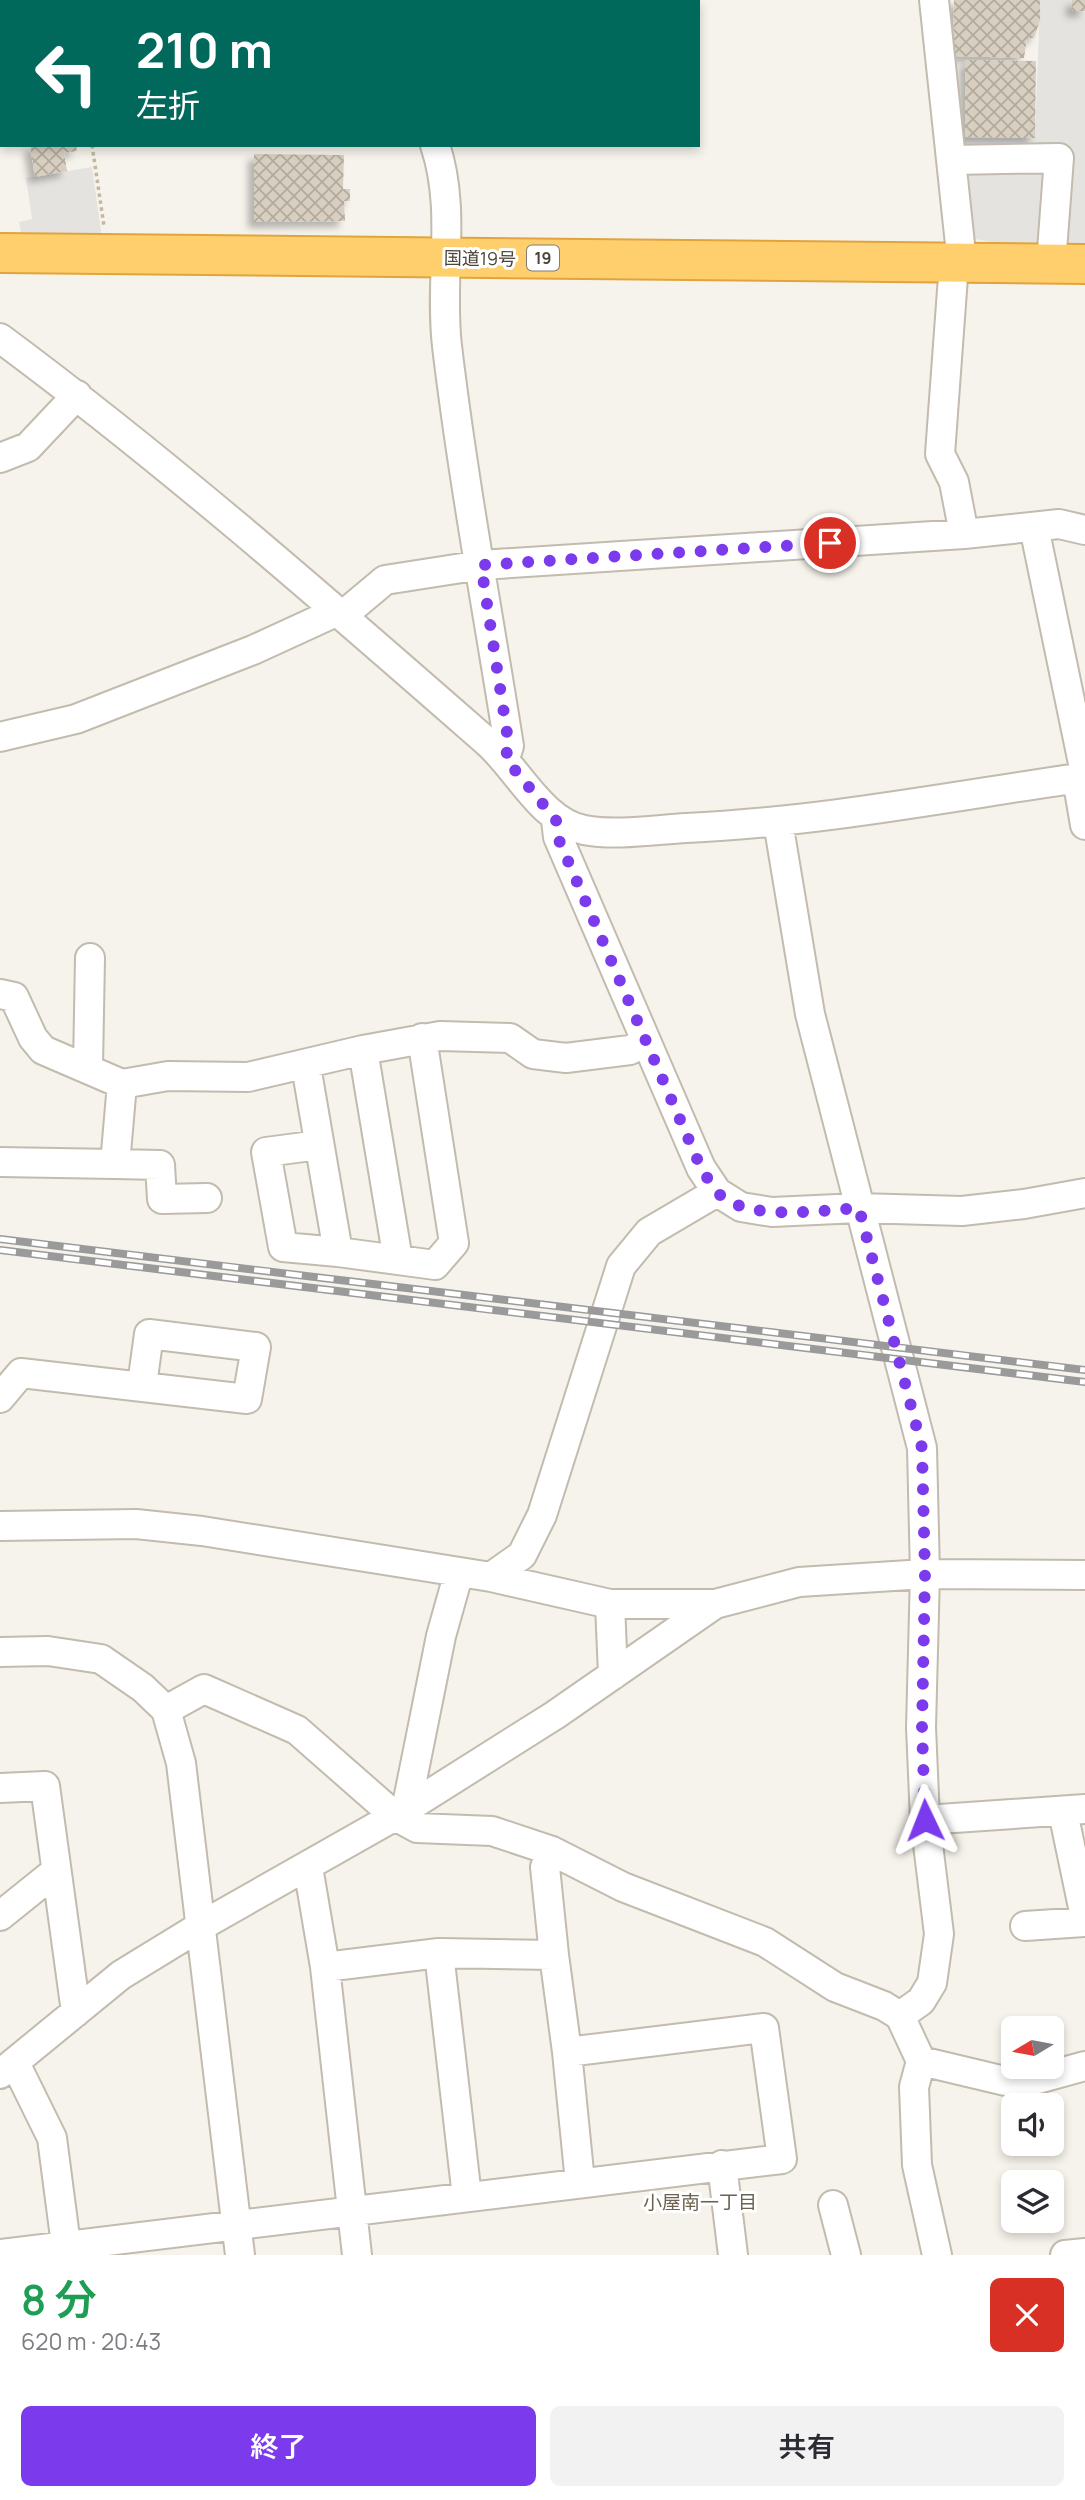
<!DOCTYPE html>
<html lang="ja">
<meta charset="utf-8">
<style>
body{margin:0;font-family:Manrope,"Noto Sans JP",sans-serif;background:#f2f2f3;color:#2b2b33;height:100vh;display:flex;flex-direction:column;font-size:26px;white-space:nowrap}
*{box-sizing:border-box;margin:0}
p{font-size:23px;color:#7c7c81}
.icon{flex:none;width:38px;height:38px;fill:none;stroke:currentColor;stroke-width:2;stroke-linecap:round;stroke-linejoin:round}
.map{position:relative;height:2255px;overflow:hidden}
.panel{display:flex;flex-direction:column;background:#fff;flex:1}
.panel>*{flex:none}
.hud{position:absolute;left:0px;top:0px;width:700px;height:147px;box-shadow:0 4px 10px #0003;background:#00695c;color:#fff;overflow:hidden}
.needle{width:46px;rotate:260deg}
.tools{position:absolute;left:1001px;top:2016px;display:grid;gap:14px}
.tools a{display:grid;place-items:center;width:63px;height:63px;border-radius:10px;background:#fff;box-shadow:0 4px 10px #0003;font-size:35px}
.pin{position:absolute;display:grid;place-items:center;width:60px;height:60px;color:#fff;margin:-30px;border:4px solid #fff;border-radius:50%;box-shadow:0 2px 7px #0007}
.me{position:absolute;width:77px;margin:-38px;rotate:358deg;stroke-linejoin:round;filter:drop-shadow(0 0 5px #0008)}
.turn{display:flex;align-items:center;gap:24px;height:147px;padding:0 21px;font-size:32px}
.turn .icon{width:91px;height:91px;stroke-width:2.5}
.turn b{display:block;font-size:49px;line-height:60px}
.round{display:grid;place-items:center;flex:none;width:74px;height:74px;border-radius:10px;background:#f2f2f3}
.headline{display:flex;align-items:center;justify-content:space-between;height:119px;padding:0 21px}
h1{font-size:42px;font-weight:600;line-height:52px;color:#1e9e55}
.action{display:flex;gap:14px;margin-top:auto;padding:14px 21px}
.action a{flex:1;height:80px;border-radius:10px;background:#7c3aed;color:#fff;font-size:28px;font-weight:600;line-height:80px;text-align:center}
.action a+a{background:#f2f2f3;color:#2b2b33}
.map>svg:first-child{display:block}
.parking{fill:#e5e3e0}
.building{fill:url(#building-cross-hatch);filter:url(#shadow)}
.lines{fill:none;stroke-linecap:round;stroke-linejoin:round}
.minor-casing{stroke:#c2bbae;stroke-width:32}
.highway-casing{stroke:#e0a43c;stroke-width:42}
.path{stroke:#c4b79f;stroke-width:3.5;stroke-dasharray:3.5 3.5;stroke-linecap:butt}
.minor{stroke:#fff;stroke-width:28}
.highway{stroke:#ffcf6e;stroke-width:38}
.rail-casing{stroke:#9a9a9a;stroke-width:8}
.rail{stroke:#fff;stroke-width:5;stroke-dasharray:16;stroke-linecap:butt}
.route{stroke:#7c3aed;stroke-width:12;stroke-dasharray:0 21.6}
.labels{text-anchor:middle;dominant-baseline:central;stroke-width:6;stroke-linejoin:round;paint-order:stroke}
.shield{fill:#fff;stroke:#817c74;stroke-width:2}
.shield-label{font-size:16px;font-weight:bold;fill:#4b4439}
.street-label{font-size:18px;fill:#4b4439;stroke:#fff}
.neighbourhood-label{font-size:19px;fill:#6e6250;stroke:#fff}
</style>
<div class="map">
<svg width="1085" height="2255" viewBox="0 0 1085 2255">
<defs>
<pattern id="building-cross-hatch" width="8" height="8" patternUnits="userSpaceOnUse" patternTransform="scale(1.75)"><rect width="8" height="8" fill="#d8cfc1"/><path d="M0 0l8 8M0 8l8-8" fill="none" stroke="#b1aa9e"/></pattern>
<filter id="shadow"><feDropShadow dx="-6" dy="6" stdDeviation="3.5" flood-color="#0004"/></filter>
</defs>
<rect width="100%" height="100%" fill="#f6f3ec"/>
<path class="parking" d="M1040,0H1072V11H1085V248L1002,244L975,239L961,137L1035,138Z
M92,167L102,238H22L19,222L32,219L26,178Z"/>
<path class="building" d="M954,0H1040V20L1034,38H1027L1024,58L953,56Z
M1072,0H1085V11H1072Z
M965,60L1036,61L1035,138L965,137Z
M30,145H76L77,151L64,153L67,171L35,177Z
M254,154L344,155L343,189H350V201H344L345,221L254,222Z"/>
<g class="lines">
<g class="minor-casing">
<path id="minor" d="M38,0L39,2
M248,0L249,2
M391,0L392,2
M934,0L962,263
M0,102H2
M435,145C457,210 439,279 447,346C463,480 488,613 509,746L505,758
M951,160L1059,158L1051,264
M954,263L940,454L954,482L964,534
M0,338C170,464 328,603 487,742C518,769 541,821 584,830C616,836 653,830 686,828C820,822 953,796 1085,777
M0,458L28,447L77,395
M1034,527L1085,773
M342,616L385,580L481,565L964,534L1059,524L1085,530
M0,737L76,719L253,650L338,611
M1077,778L1085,825
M556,820L558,837L701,1168L717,1192L741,1207L772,1212L859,1208L962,1211L1024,1204L1085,1193
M778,822L810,1014L922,1448L925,1574L921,1727L925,1820L939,1934L932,1983L921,2001L900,2016
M0,994L14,997L33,1038L43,1050L122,1084L168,1076L248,1077L363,1050L440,1036L510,1038L533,1054L566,1058L630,1050L646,1042
M363,1050L398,1260
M306,1066L338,1252L435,1265L454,1243L422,1038
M88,1067L90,958
M319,1145L266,1152L283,1247L338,1252
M0,1162L115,1164L122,1084
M115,1164L160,1165L162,1199L207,1198
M0,1398L21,1373L247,1399L256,1347L149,1334L142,1385
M0,1526L136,1524L202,1531L491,1577L610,1604H715L799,1582L925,1574L1085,1575
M491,1577L522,1555L542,1515L621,1266L649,1232L717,1192
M610,1604L613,1675
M0,1652L48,1651L101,1659L143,1688L166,1710L181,1763L240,2255
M166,1710L204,1689L297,1730L395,1816L417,1828L492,1831L552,1851L623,1887L765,1942L835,1987L884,2006L900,2016L921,2061L914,2087L917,2165L937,2255
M0,1788L45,1786L76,2012
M406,1810L441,1636L459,1572
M1063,1812L1085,1917
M925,1820L1085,1809
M552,1851L545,1867L554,1955
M308,1867L325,1967L357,2255
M0,1916L56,1871
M1025,1926L1085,1922
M439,1953L467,2197
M567,2052L580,2182
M921,2061L1005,2081L1034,2080L1085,2066
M15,2063L52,2138L66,2245
M0,2074L121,1975L201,1926L395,1816L555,1715L715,1604
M722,2165L733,2255
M833,2205L846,2255
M0,2254L782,2159L764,2028L567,2052L554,1955L439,1953L325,1967
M1065,2255L1085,2253"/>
</g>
<g class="highway-casing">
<path id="highway" d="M0,253L1085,264"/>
</g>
<path class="path" d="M92,145L104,226"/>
<use href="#minor" class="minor"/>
<use href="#highway" class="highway"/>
<g class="rail-casing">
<path id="rail" d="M0,1239L1085,1370
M0,1250L1085,1382"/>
</g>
<use href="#rail" class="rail"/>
</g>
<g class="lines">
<path class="route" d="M830,543L481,565L509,746L505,758L556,820L558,838L701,1168C706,1175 710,1184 716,1191C744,1223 821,1210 859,1208L922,1448L925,1574L922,1727L925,1820"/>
</g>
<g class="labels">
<rect class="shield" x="527" y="245.5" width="32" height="25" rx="5"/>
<g class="shield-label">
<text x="543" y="258">19</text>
</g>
<g class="street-label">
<text transform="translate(480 258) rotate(1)">国道19号</text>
</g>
<g class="neighbourhood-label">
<text x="700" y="2202">小屋南一丁目</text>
</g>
</g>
</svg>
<div class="tools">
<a><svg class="needle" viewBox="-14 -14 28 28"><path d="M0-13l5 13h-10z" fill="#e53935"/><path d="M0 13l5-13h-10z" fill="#7c7c81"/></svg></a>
<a><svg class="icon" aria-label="sound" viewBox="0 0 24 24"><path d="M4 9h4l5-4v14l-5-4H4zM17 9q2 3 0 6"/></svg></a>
<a><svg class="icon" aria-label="layers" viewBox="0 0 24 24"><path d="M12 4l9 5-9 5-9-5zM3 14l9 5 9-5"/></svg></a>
</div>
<div class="pin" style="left:830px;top:543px;background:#d93025"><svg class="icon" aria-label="arrive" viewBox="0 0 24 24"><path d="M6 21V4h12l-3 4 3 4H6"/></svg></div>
<svg class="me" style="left:925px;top:1820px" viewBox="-20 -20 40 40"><path d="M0-17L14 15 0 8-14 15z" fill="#7c3aed" stroke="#fff" stroke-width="4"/></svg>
<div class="hud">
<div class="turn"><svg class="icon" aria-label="left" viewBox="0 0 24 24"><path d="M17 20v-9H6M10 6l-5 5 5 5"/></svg><div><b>210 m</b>左折</div></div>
</div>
</div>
<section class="panel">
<div class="headline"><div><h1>8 分</h1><p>620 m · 20:43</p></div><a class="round" style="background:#d93025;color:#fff"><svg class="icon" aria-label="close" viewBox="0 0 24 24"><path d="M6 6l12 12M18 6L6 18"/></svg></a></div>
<div class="action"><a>終了</a><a>共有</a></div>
</section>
